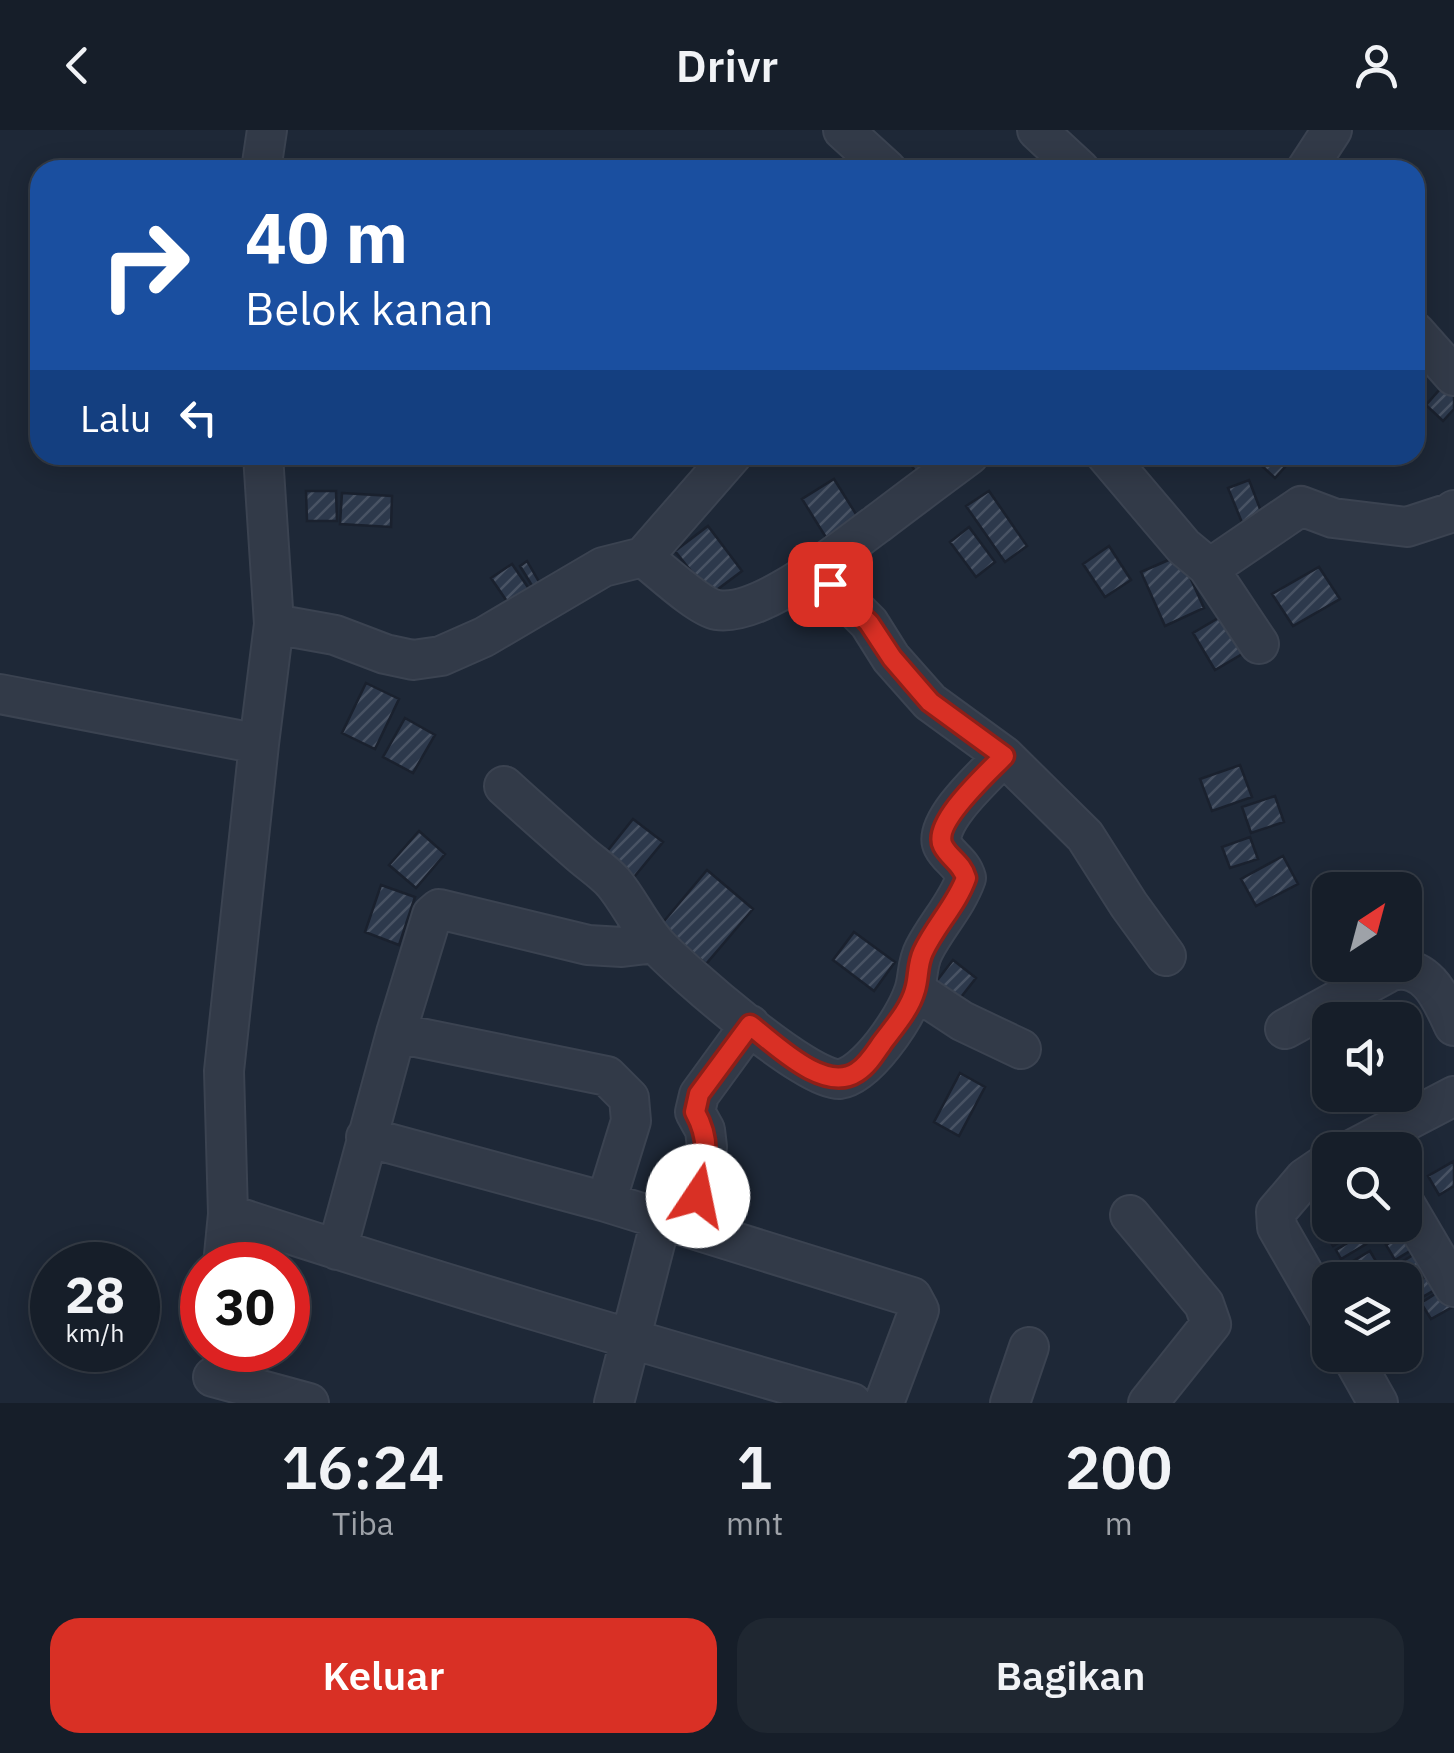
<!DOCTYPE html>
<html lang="id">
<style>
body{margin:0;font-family:"IBM Plex Sans",sans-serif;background:#1f2731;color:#f1f3f6;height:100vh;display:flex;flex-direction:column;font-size:38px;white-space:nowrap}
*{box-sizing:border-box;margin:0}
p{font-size:32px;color:#9ea2a8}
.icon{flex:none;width:55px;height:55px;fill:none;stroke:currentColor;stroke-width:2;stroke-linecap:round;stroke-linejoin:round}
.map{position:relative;height:1273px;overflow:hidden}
.details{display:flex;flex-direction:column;background:#161e29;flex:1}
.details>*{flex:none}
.banner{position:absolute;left:30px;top:30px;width:1395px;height:305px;border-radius:30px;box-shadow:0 5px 25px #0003,0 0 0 2px #353c46;background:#1a4fa0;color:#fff;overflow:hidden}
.needle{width:65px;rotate:36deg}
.fabs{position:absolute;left:1312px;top:742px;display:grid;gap:20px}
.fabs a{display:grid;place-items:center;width:110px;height:110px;border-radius:20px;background:#161e29;box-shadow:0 5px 25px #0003,0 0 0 2px #353c46;font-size:50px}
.speed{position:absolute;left:30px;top:1112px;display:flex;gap:20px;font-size:50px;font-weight:700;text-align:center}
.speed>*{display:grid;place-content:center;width:130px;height:130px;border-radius:50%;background:#161e29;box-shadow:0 5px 25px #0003,0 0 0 2px #353c46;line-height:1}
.speed small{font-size:25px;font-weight:400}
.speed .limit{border:15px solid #d22;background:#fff;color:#111}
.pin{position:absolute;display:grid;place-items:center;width:85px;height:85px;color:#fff;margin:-42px;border-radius:20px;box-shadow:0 5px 15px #0006}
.me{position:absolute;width:110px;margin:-55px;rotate:11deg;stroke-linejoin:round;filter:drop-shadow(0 0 8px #0008)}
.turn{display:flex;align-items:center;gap:35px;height:210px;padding:0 50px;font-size:45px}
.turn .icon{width:130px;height:130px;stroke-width:2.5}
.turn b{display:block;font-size:70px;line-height:85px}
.then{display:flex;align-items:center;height:95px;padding:0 50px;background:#0003;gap:20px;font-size:38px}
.eta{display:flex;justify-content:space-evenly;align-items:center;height:170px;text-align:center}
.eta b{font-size:60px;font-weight:600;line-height:70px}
.primary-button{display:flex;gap:20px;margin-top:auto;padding:20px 50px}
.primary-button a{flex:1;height:115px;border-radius:30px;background:#d93025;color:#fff;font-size:40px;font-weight:600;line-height:115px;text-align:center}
.primary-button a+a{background:#1f2731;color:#f1f3f6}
header{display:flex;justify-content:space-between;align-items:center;height:130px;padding:0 50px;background:#161e29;font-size:45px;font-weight:600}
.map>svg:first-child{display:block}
.building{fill:url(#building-hatch);stroke:#1a212e;stroke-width:2.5}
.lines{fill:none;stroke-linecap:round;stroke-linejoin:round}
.minor-casing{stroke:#3b4351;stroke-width:42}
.minor{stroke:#323a48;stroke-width:38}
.route-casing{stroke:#8d1f18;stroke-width:25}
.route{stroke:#d93025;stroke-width:18}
</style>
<header><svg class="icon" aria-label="back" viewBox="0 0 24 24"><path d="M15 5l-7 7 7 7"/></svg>Drivr<svg class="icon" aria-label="person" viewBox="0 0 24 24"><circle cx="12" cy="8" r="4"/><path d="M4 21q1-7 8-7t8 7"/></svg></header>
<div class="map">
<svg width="1454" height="1273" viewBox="0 0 1454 1273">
<defs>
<pattern id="building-hatch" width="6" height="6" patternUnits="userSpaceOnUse" patternTransform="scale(2.5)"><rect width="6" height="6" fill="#2d394c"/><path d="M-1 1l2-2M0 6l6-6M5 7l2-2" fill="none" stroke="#495364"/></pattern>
</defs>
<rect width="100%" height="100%" fill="#1e2837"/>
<path class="building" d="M1449,249L1454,254V279L1443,291L1426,275Z
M905,325H957L920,349Z
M1250,325H1290L1293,328L1275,348Z
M834,349L859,389L827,409L802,369Z
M1249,350L1265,392L1245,400L1228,358Z
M306,361H336L337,391H307Z
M989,361L1027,416L1005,432L966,376Z
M342,363L392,366L391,397L340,394Z
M708,396L742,441L710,465L675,421Z
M969,397L995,432L976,447L950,412Z
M1109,416L1131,450L1105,467L1083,434Z
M1180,425L1204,478L1165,496L1141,442Z
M527,431L546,464L539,467L520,436Z
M512,434L536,469L515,483L491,448Z
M1319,437L1340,469L1293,496L1272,464Z
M1232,480L1254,517L1215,540L1193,503Z
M366,553L399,569L375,619L342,603Z
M405,588L435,605L413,643L383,627Z
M1240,635L1252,667L1212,681L1200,649Z
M1275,666L1284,692L1251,703L1242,677Z
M633,689L663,712L634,747L605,724Z
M419,701L445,724L416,758L389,735Z
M1250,707L1258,729L1230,738L1222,717Z
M1283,726L1298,754L1256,776L1241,749Z
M707,740L753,779L706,834L660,796Z
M381,755L415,767L399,815L365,802Z
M854,802L895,832L874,861L833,830Z
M953,830L976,848L954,876L932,857Z
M1405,920L1418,940L1405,948Z
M960,943L985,957L959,1006L934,992Z
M1454,1031V1056L1439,1065L1428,1046Z
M1336,1095H1358L1361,1099L1333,1116L1324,1102Z
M1374,1095H1408L1382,1110Z
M1414,1098L1423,1113L1395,1130L1386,1115Z
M1361,1105L1366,1114L1341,1129L1336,1120Z
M1421,1120L1431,1135L1406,1151L1397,1135Z
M1370,1121L1377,1133L1353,1148L1345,1136Z
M1379,1137L1386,1150H1357Z
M1435,1141L1443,1155L1419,1169L1411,1156Z
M1443,1159L1454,1176L1431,1189L1421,1173Z
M1405,1185L1421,1212L1405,1222Z"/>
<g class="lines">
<g class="minor-casing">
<path id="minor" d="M843,0L887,40
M1037,0L1080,40
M261,40L267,0
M1306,40L1332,0
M1415,202L1454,246
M1106,325L1184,417L1207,436L1259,514
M643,427L732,325
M1207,436H1213L1301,376L1333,388L1407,397L1450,383L1454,380
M815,439L869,493L891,528L930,572L1004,626L1085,706L1129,775L1166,826
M274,494L335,505L385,524L413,530L441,526L484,507L603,437L643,427C660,440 699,477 717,480C762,487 842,419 877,394C907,371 938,348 969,325
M0,564L259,614
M504,656C528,678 553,700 578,722C589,732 603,741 613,752C629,771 640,796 657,815C681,841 809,953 840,949C867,945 904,889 913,864C919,850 916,835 924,820C936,796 957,774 966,748C962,733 949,728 943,716C931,693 989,642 1004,626
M915,860L962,891L1021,919
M1285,899L1391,841C1427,833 1441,868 1454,896
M396,903L607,946L629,968L631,991L606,1072
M366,1007L606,1072L912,1167L919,1180L884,1273
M1351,1020L1454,966
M1330,1031L1305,1048L1276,1082L1277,1097L1330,1189
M1405,1074L1454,1157
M228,1084C434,1152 643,1213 852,1273
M1130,1085L1204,1174L1211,1194L1148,1273
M690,1098L707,1017L705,1000L695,982L699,965L750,895
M337,1120L396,903L432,785L439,779L588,815L622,817L655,813
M223,1135L228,1084L224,941L259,614L274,494L263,325
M1351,1225L1378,1273
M213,1247L309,1273
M614,1273L661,1090
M1010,1273L1029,1217"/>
</g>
<use href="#minor" class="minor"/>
</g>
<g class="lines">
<g class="route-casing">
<path id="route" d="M698,1066C705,1033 712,1013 695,982L699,964L750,895C775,914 824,964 857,942C868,935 875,923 882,913C894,897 910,879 915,860C919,847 917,835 923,822C935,796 957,774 966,748C962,733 949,728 943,716C931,693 989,642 1004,626L930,572L892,528L869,493L830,454"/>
</g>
<use href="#route" class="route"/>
</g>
</svg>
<div class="fabs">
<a><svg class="needle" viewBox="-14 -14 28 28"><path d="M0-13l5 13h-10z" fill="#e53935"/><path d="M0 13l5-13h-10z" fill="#9ea2a8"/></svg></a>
<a><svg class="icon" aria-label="sound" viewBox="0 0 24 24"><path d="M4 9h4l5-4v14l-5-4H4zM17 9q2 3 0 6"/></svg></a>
<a><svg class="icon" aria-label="search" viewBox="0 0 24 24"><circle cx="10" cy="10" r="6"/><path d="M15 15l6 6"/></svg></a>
<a><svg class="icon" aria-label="layers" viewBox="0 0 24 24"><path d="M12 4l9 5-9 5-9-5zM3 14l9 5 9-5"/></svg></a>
</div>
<div class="speed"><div>28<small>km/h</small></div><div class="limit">30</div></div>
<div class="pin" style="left:830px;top:454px;background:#d93025"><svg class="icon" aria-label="arrive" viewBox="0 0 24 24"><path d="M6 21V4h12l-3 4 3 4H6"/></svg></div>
<svg class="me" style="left:698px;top:1066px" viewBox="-20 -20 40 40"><circle r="19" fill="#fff"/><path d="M0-13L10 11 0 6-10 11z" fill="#d93025"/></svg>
<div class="banner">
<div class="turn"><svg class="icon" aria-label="right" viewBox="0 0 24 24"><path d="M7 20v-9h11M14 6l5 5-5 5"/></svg><div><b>40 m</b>Belok kanan</div></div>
<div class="then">Lalu<svg class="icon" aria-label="left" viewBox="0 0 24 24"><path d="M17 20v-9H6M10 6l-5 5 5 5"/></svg></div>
</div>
</div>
<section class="details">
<div class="eta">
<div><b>16:24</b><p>Tiba</p></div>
<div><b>1</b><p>mnt</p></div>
<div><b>200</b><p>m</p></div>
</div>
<div class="primary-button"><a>Keluar</a><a>Bagikan</a></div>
</section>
